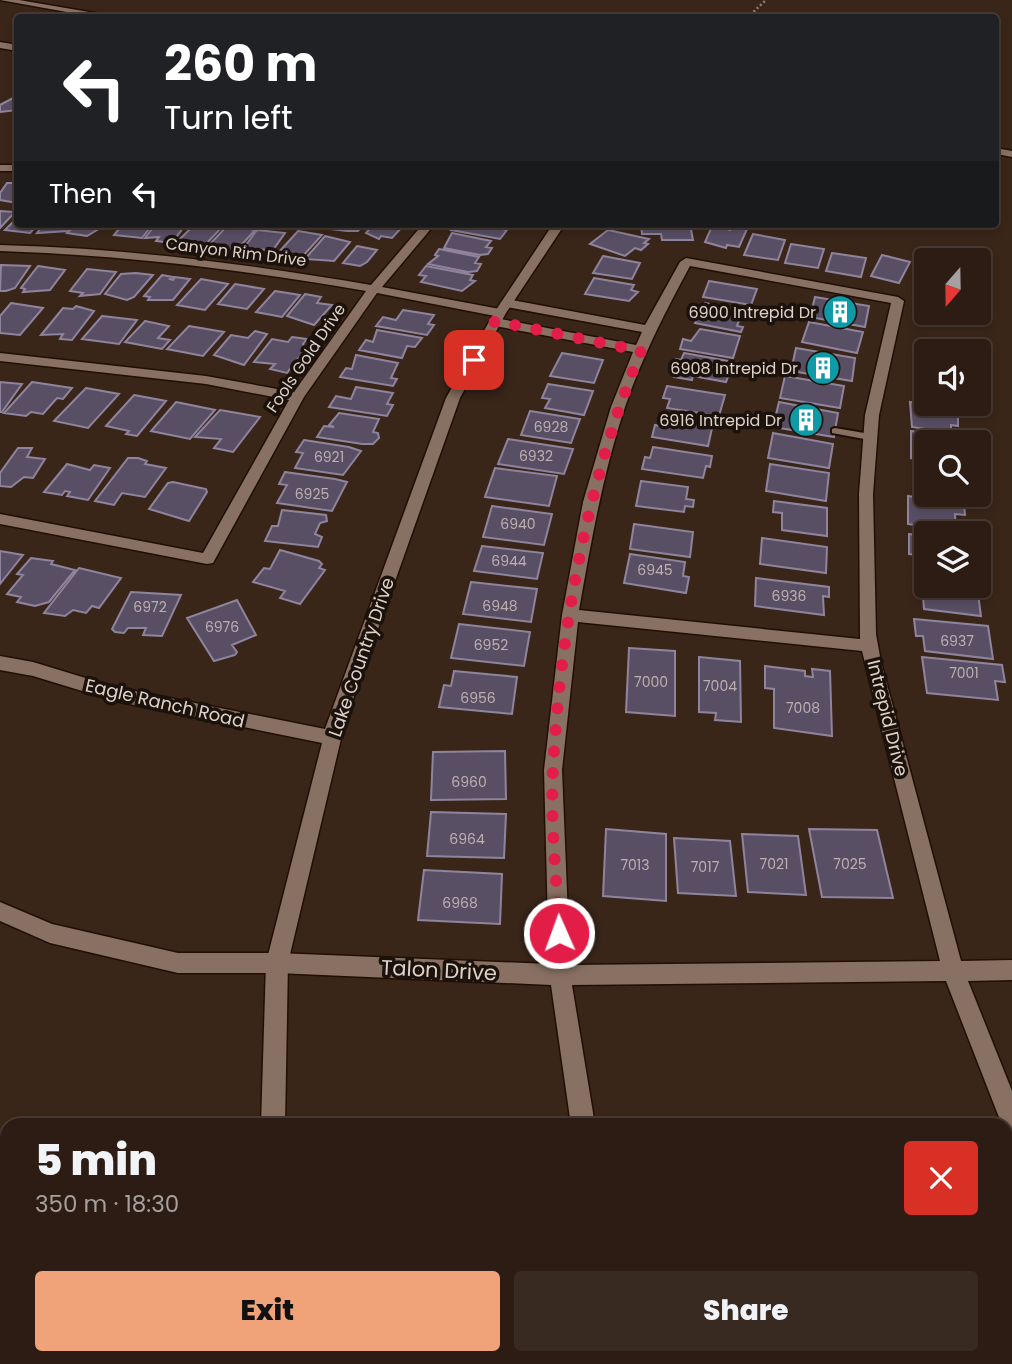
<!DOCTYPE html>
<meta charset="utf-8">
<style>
body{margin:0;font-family:Poppins,sans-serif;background:#382921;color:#f1f3f6;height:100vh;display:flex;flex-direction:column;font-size:26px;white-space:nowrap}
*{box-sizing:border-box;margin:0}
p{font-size:23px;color:#a6a1a0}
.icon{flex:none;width:38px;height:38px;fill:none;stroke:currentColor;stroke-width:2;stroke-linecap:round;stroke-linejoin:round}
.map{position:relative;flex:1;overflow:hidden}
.sheet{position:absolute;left:0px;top:1118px;width:1013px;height:247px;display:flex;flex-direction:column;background:#2c1c13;border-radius:21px 21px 0 0;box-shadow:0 4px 10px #0003,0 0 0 2px #483a33}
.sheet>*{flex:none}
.top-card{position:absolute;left:14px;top:14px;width:985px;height:214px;border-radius:7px;box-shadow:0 4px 10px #0003,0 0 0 2px #483a33;background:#202124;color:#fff;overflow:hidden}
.needle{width:46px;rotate:200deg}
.controls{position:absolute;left:914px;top:248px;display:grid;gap:14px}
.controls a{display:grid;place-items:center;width:77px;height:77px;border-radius:7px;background:#2c1c13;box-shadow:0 4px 10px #0003,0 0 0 2px #483a33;font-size:35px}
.pin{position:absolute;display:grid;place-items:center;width:60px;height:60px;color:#fff;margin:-30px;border-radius:14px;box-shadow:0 4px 10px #0006}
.me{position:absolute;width:77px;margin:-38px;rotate:358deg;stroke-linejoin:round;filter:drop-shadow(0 0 5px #0008)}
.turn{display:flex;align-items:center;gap:24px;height:147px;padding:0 35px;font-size:32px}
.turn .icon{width:91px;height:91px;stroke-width:2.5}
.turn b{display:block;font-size:49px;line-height:60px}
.then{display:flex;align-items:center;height:66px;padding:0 35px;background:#0003;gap:14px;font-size:26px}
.round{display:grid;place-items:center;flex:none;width:74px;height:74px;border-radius:7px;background:#382921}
.headline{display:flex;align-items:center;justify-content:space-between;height:119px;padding:0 35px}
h1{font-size:42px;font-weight:800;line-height:52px}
.button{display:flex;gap:14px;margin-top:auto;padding:14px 35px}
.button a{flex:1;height:80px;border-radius:7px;background:#f0a279;color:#111;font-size:28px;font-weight:800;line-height:80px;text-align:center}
.button a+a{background:#382921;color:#f1f3f6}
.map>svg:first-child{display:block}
.building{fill:#594f65;stroke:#8f849d;stroke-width:2}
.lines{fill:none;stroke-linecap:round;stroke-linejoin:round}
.service-casing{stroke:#210f04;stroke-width:4}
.minor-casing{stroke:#210f04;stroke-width:3}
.tertiary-casing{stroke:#210f04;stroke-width:3}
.path{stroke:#908076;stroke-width:2.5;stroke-dasharray:2 2.5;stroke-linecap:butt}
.service{fill:#887062;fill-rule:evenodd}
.minor{fill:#887062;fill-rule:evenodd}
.tertiary{fill:#887062;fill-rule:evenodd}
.route{stroke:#e11d48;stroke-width:12;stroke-dasharray:0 21.6}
.labels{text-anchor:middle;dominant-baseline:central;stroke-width:7;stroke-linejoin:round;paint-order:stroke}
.number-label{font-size:14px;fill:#bdb0b0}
.far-street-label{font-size:16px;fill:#ded1c9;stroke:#1b120c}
.far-poi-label{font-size:16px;fill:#ded1c9;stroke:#1b120c;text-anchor:end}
.street-label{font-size:18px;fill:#ded1c9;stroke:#1b120c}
.near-street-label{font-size:21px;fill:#ded1c9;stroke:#1b120c}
</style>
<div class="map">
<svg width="1012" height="1364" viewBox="0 0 1012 1364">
<rect width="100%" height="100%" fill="#3a2619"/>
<path class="building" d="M15,97L18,110L0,112V105Z
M7,183H18L17,203L0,200V193Z
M0,211L15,212L0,228Z
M18,217V224H38L30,233L5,230Z
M44,224H73L68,231L37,233Z
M77,224H107L87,236L67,233Z
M123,224H153L142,238L114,235Z
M156,224H186L172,243L156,241L159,237L145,238Z
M195,224H225L205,245L178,241Z
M334,224H364L358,231H347L330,229Z
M374,224H405L392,238L381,236L379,239L366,233Z
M456,224H499L505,225L502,229L507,230L500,239L451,230Z
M641,224H690L693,240H662L661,234H642Z
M713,224L730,230L731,227L747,229L739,247L727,245L726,248L705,242Z
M228,225L255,230L237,250L209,245Z
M257,230L285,233L273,250L243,249Z
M608,230L649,239L644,243L648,244L641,250L635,248L625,256L590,244Z
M298,231L322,235L302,257L278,253Z
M452,233L491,241L486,247L492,248L488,254L480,255L444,248Z
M753,234L785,240L778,260L744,255Z
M325,236L350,242L334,261L305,259Z
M791,244L824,249L818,268L785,263Z
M357,246L377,250L367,262L360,266L343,263Z
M439,249L479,257L475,263L481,264L477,271L468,272L428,264L438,256L435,255Z
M832,253L866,258L861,277L826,271Z
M882,255L910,262L899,283L871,276Z
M603,256L640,263L632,279L593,273Z
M1,265L30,266L15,288L6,291H0Z
M38,266L65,270L50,290L23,292L25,289L21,288Z
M426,266L473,275L470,280L475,281L462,291L421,282L426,276L419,275Z
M87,269L116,272L100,294L80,296L83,293L70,291Z
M136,273L153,275L134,297L127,300L105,294L121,274Z
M162,275L173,277L170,279L173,280L175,277L190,279L173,300H148L150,297L144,296Z
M594,278L634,285L631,290L638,292L629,301L585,294Z
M201,279L228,284L205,310L177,305Z
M709,281L757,289L751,305L703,297Z
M235,284L264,289L247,309L218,304Z
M275,291L300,295L282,317L256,312Z
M305,294L321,297L317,303L332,305L314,325L287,316Z
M815,297L869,306L865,327L810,317Z
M11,303L43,308L20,335L0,333V316Z
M705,303L749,312L746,317L741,316L737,326L743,327L741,332L695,323Z
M76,306L94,311L72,340L60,339L63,334L41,335L63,308L73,309Z
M403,310L434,315L428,324L434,325L427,335L376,326L383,317L396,320Z
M102,316L137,320L119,344L82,339Z
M145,321L169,326L158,338L170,340L162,349L125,342Z
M809,322L863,332L857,353L802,342Z
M189,326L224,332L203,356L167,349Z
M700,329L740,336L733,358L680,349L683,339L691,341Z
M377,330L422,338L415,347L407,346L402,358L359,350L366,340L373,342Z
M255,331L267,334L244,365L214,355L231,335L248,338Z
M292,337L307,339L303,344L306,348L287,373L270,369L275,364L254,362L272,339L288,342Z
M796,348L855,358L852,381L791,371Z
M562,353L603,360L594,383L550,376Z
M684,353L740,363L736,375L729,374L726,382L693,376L692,380L674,377L679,364L675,363L676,359L681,360Z
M356,355L398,363L391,378L397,379L393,386L340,377L346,368L352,369Z
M785,376L844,386L840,408L780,398Z
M0,382L22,384L2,412H0Z
M32,382L72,388L63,399L57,398L43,414L31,412L26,416L4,413Z
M548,384L593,391L584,415L545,408L550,399L542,398Z
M667,386L725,395L719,416L667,408L670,399L663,398Z
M356,387L393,393L387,404L393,405L387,416L329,407L336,396L351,399Z
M86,388L119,394L88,428L54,421Z
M134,395L166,401L137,436L126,434L129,431L106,426Z
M176,402L215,410L190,439L151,431Z
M779,402L838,413L834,437L773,427Z
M910,402L958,410V426L951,425V433L912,427Z
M220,410L260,417L233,452L214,448L221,439L195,437Z
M530,411L580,419L571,443L521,435Z
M339,413L379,419L373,432L378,433L379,438L373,444H362L317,437L324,426L334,427L329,425Z
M663,416L713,424L708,446L652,437L655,425L660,426Z
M911,431L964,439V443H926V460L911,458Z
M773,433L833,444L829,468L768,458Z
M508,439L573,449L564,474L498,464Z
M304,440L349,447L361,451L343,475L295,468L303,453L296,452Z
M653,447L712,456L710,467L706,466L703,478L642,469L645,457L650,458Z
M18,448H32L27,457L45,459L33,478L24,477L11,487L0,486V473Z
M128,458H138L147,461L145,464L166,468L145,497L122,493L114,505L95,501Z
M915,463L926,464V492L915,490Z
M67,464L90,470L94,465L110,468L88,500L67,496L70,492L65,491L62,495L44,492Z
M770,464L829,473L826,501L766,491Z
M495,468L557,476L549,506L485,497Z
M285,472L335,479L347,482L332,511L277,503L287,485L279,484Z
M641,481L688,487L686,499L694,500L693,507L685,506L684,512L636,506Z
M173,482L206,489L207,492L189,521L149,509L168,483Z
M908,496L964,504L965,515L955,514L956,532L908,524Z
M774,501L827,508V536L782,530V513L773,512Z
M492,506L552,514L544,545L483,537Z
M282,510L326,515L327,521L320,523L315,534L322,537L318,547L265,541L272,526H278Z
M634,524L693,532L690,557L630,549Z
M909,534L926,536V566H920L919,555L909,554Z
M762,538L827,547L826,573L760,564Z
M482,546L543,553L537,579L474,571Z
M280,550L319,561L322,564L319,568L325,570L300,604L280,598L285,591L253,582L264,568L270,569Z
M0,551L23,555L0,584Z
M630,554L685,562L683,576L689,577L686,593L624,583Z
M31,558L53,561L51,564L75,570L49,602L35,606L17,602L21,597L7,594L23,575L17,574Z
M79,568L121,578L99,608L92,606L86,613L73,610L65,616L44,613Z
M913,572L926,574V586H977L981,616L924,609L923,597L916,596Z
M756,578L829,587V597L823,596L824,615L755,606Z
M471,582L537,589L531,622L463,614Z
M131,592L181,595L162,636L143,635L146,628H128L124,633L115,632L112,629Z
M237,600L256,635L232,645L237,652L235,655L214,661L187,618Z
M914,619L988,626L993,659L925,651L923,636H916Z
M459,624L530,632L524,666L451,658Z
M629,648L675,651V716L626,712Z
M699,657L740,661L741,722L715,720L716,713L699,712Z
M922,657L1002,665L1005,682L995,681L998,700L927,693Z
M765,666L805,671V676L813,677L812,669L830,671L832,736L774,728V689L765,688Z
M454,671L517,677L512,714L439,707L444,685L451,686Z
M505,751L506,799L431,800L433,752Z
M431,812L506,814L504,858L427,856Z
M606,829L666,834V901L603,896Z
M809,829L877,830L893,898L822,897Z
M742,834L798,836L806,895L748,892Z
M674,838L730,841L736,896L678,893Z
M424,870L502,874L500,924L418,920Z"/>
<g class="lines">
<g class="service-casing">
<path id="service" d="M835,428L870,434L874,437L870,440L832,433V429Z"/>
</g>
<g class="minor-casing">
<path id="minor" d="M0,42L18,45V51L0,48Z
M0,165H18V171H0Z
M423,224H435L382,287L500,309L506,313L500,317L377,293L304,397L213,563L207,564L0,524V514L203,553L289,400L206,384L0,361V353L206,376L294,392L366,291C245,270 124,255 0,251V245C125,248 248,264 371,285Z
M686,258L898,297L904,301L879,415L873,494L876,634L881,662L961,961L1012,960V980L968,981L1012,1091V1133L1006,1130V1125H1002L946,981L572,985L595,1125H571L551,985L277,973H178L50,943L0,921V902L52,924L178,953H277L549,964L544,770L562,615L583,502L611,407L633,352L495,326L489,322L495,318L636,345L642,332L506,307L500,303L506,299L645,325L680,262ZM690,266L891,303L865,415L859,494L860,639L579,610C591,542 603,473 625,407C642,357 665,312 690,266ZM578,622L862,651L940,961L570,965L562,770Z
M629,1358H655L656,1364H630Z"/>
</g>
<g class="tertiary-casing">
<path id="tertiary" d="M0,0H19L124,18H100Z
M996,148L1012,151V157L996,154Z
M553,224H565L506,313L460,398L345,722L288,963L285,1125H261L266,963L322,743L115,701L33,676L0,670V656L33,662L115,687L325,729L446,398L494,313Z
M261,1358H287L288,1364H262Z"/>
</g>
<path class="path" d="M747,18L766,0"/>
<use href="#service" class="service"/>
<use href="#minor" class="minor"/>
<use href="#tertiary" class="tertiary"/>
</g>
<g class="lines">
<path class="route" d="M474,360L495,321L641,351C588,478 560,631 553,769C550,823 557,879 559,933"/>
</g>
<defs>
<g id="building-disc" transform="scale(1.75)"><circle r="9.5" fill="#0f9aa8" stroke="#1b120c"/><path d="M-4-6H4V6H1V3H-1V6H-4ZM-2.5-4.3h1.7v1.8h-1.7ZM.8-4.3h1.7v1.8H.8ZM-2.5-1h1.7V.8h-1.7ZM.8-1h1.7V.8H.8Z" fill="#fff"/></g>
</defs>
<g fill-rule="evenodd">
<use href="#building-disc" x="840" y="312"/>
<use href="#building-disc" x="823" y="368"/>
<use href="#building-disc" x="806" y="420"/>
</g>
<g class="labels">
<g class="number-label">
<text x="551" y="427">6928</text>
<text x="536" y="456">6932</text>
<text x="329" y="457">6921</text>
<text x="312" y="494">6925</text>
<text x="518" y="524">6940</text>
<text x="509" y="561">6944</text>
<text x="655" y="570">6945</text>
<text x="789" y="596">6936</text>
<text x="500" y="606">6948</text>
<text x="150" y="607">6972</text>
<text x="222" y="627">6976</text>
<text x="957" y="641">6937</text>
<text x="491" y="645">6952</text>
<text x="964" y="673">7001</text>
<text x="651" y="682">7000</text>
<text x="720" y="686">7004</text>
<text x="478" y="698">6956</text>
<text x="803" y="708">7008</text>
<text x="469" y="782">6960</text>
<text x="467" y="839">6964</text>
<text x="774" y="864">7021</text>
<text x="850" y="864">7025</text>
<text x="635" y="865">7013</text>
<text x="705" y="867">7017</text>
<text x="460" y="903">6968</text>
</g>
<g class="far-street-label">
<text transform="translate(236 252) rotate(7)">Canyon Rim Drive</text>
<text transform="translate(306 358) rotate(-56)">Fools Gold Drive</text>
</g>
<g class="far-poi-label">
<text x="816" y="312">6900 Intrepid Dr</text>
<text x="798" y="368">6908 Intrepid Dr</text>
<text x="782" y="420">6916 Intrepid Dr</text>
</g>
<g class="street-label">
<text transform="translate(361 657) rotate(-71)">Lake Country Drive</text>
<text transform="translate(165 703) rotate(13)">Eagle Ranch Road</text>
<text transform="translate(888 718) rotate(76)">Intrepid Drive</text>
</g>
<g class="near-street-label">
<text transform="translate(439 970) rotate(3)">Talon Drive</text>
</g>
</g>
</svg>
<div class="controls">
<a><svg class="needle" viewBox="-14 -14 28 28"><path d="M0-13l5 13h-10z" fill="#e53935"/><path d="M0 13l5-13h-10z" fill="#a6a1a0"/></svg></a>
<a><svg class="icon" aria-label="sound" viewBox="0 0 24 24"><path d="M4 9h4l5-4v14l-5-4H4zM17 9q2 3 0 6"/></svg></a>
<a><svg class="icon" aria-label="search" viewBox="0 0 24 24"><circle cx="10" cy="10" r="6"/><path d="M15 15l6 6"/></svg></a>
<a><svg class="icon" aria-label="layers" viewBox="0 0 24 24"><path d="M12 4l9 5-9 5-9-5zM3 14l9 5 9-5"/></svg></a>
</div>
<div class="pin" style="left:474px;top:360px;background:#d93025"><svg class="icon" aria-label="arrive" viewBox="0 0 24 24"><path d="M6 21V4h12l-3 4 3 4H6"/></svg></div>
<svg class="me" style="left:559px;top:933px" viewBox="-20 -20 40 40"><circle r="17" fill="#e11d48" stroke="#fff" stroke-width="3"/><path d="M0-11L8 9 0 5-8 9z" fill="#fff"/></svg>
<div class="top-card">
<div class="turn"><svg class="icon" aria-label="left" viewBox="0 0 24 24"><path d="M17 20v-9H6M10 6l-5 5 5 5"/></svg><div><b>260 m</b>Turn left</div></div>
<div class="then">Then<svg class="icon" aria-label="left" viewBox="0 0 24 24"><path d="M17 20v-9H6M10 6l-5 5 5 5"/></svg></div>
</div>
<section class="sheet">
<div class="headline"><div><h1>5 min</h1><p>350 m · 18:30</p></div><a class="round" style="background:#d93025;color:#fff"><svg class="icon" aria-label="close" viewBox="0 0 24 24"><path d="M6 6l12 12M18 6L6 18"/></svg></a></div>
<div class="button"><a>Exit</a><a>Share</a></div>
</section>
</div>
